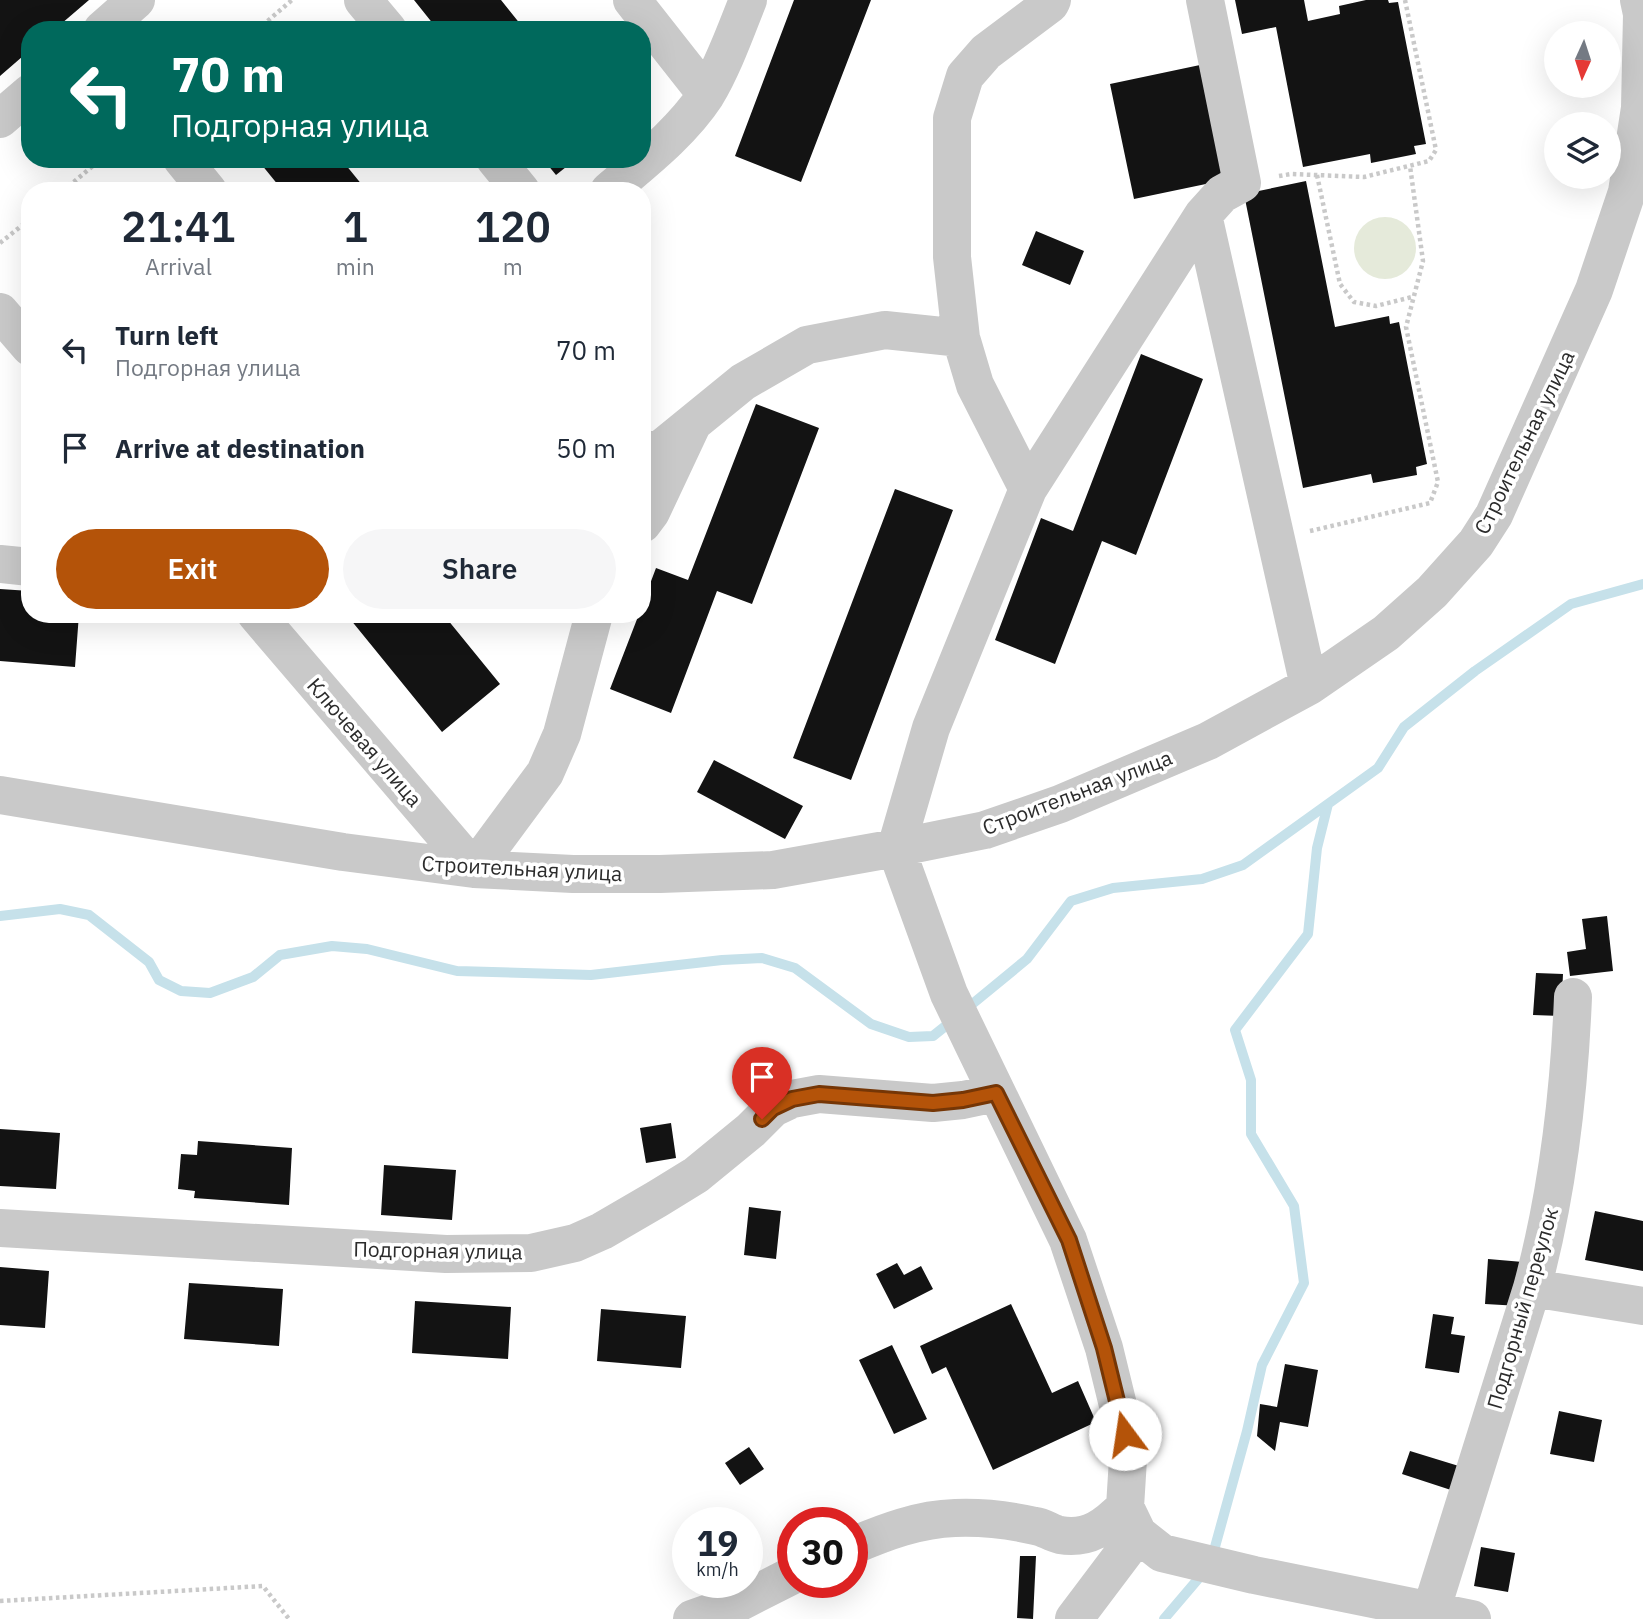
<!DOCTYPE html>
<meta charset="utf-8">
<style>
body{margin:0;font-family:"IBM Plex Sans",sans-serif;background:#f6f6f7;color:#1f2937;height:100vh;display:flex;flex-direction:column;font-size:26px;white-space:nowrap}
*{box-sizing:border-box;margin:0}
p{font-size:23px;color:#747a83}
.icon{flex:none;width:38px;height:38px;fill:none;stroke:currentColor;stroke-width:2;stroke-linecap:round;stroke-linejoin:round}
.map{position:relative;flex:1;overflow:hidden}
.panel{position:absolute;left:21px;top:182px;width:630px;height:441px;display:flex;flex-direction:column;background:#fff;border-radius:28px;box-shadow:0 7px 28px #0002}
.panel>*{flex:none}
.hud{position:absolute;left:21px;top:21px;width:630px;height:147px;border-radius:28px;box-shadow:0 7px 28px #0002;background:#00695c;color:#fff;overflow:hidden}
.needle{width:46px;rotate:183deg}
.tools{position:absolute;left:1544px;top:21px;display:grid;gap:14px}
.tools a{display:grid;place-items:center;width:77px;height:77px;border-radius:50%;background:#fff;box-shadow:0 7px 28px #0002;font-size:35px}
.speed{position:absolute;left:672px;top:1507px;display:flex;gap:14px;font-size:35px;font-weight:700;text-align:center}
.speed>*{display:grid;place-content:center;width:91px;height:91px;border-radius:50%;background:#fff;box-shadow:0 7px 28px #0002;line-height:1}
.speed small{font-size:18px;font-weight:400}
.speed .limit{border:10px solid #d22;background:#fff;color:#111}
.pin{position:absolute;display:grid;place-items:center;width:60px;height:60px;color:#fff;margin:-72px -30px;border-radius:50% 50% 50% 0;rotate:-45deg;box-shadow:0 0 7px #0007}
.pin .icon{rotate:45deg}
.me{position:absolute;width:77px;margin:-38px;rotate:346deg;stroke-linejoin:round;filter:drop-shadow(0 0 5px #0008)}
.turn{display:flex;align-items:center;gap:24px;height:147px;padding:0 35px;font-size:32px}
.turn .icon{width:91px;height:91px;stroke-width:2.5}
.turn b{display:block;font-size:49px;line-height:60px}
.eta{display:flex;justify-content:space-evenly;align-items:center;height:119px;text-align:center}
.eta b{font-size:42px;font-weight:600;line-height:49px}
.primary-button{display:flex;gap:14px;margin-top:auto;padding:14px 35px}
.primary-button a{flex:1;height:80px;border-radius:42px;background:#b45309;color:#fff;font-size:28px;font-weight:600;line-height:80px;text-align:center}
.primary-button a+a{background:#f6f6f7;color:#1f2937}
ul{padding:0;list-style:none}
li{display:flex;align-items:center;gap:21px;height:98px;padding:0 35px}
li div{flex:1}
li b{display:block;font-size:26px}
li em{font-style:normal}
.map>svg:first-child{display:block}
.green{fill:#e5eada}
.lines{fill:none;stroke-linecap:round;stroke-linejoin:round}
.stream{stroke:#c6e1ea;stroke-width:10}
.building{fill:#131313}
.path{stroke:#c9c9c9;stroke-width:4.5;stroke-dasharray:3.5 3.5;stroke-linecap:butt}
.minor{stroke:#c9c9c9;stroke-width:38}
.route-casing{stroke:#753606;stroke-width:18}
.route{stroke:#b45309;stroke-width:12}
.labels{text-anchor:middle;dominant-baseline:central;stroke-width:7;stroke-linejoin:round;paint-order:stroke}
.street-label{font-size:21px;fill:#2c2c2c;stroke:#fff}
</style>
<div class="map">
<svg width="1643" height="1619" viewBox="0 0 1643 1619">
<rect width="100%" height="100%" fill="#fff"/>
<path class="green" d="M1354 248a31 31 0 1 1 62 0a31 31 0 1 1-62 0Z"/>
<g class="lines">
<path class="stream" d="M0,916L60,909L89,915L149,962L159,980L181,991L210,993L253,977L280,955L332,946L367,949L457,971L591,975L722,960L762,958L795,968L871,1024L909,1037L933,1036L953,1020
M965,1010L1027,959L1071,901L1113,888L1202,879L1243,865L1378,768L1404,727L1475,671L1571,604L1643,584
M1164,1619L1210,1565L1247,1431L1262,1365L1304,1283L1294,1206L1251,1134V1080L1235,1030L1308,934L1317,848L1328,804"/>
</g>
<path class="building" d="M0,0H89L54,30H30V50L0,76Z
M414,0H501L525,30H438Z
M794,0H871L801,182L735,156Z
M1235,0H1304L1308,21L1340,14L1339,6L1366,0H1388L1389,3L1398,2L1426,144L1414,146L1416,154L1371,163L1370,154L1303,167L1276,27L1242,34Z
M1200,65L1225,180L1134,199L1110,84Z
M257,159H341L367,191H283Z
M543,159H576L556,175Z
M1306,181L1335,327L1389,316L1390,324L1399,322L1427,464L1416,467L1417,475L1373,483L1371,474L1303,488L1244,194Z
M1036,231L1084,251L1070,285L1022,265Z
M1141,354L1203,379L1136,555L1102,541L1055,664L995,640L1041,518L1073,531Z
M756,404L819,428L752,604L717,591L671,713L610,689L639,614H642V605L656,568L688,580Z
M895,489L953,510L851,780L793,758Z
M0,589L30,591V614H79L75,667L0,661Z
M346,614H443L500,684L442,732Z
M714,760L803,806L785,839L697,792Z
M1607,916L1613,971L1570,976L1567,952L1586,949L1582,919Z
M1536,973L1563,974L1561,1016L1533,1015Z
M671,1123L676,1158L646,1163L640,1128Z
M0,1129L60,1133L56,1189L0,1186Z
M198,1141L292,1148L289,1205L194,1198L195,1191L178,1189L181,1154L197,1155Z
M384,1165L456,1170L452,1220L381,1215Z
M749,1207L781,1211L776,1259L744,1255Z
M1595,1211L1643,1221V1271L1585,1260Z
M1488,1259L1523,1262L1520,1306L1485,1304Z
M897,1263L904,1275L921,1266L933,1289L894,1309L876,1274Z
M0,1267L49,1271L45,1328L0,1325Z
M189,1283L283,1289L279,1346L184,1339Z
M415,1301L511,1307L508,1359L412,1353Z
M1011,1304L1052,1393L1078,1381L1096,1422L993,1470L946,1367L932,1374L920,1346Z
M601,1309L686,1316L681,1368L597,1361Z
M1433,1314L1454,1317L1451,1334L1465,1336L1459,1373L1425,1368Z
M892,1345L927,1419L894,1434L859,1360Z
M1285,1364L1318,1370L1308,1427L1280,1422L1275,1451L1257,1436L1260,1404L1277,1407Z
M1559,1411L1602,1420L1594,1462L1550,1454Z
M749,1447L764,1469L740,1485L725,1463Z
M1410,1451L1462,1467L1454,1491L1402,1474Z
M1481,1547L1515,1553L1508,1592L1474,1586Z
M1020,1556H1036L1033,1619L1017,1618Z"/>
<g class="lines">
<path class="path" d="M257,30L292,0
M1317,175L1340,284L1354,302L1376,306L1412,297
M1279,176L1291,174L1364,177L1429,161L1436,150L1405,0
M63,191L101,159
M0,243L30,219
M1310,531L1430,503L1438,482L1406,327L1423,261L1410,166
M0,1601L263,1586L289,1619"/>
<path class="minor" d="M363,0L388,30
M632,0L706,94
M1052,0L1050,4L986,52L965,76L952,118V257L961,338L975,385L1028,489L931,728L896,848L949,994L1068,1240L1104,1348L1125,1434L1128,1459L1125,1507L1138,1534L1162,1553L1254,1575L1472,1619
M102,30L136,0
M0,119L30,93
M182,159L208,191
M495,159L521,191
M609,191C643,162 681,133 706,95C723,67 736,30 748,0
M1203,215L1309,686
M0,312L30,347
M642,452L662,448L743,382L807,345L885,330L961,338
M1028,489L1203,215L1222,194L1242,183L1205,0
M642,524L651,512L691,427
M0,564L30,567
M256,614L474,869L545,773L562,734L594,614
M0,795L343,852L474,869L573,874H660L773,870L896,848L985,830L1060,804L1208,741L1309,686L1386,633L1432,592L1476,543L1494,515L1594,290L1627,192L1640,108L1642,14L1639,0
M0,1228L446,1254L531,1253L575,1243L602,1231L657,1199L696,1175L751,1130L773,1108L792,1099L819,1094L933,1103L963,1100L996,1093
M1532,1288L1643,1306
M852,1546C885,1532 919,1519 955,1518C982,1517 1009,1520 1035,1526C1044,1527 1051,1533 1060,1535C1089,1540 1106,1526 1125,1507
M1431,1611L1532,1288C1558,1192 1569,1096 1573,997
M692,1619L740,1602L793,1575
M1074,1619L1138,1534"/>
</g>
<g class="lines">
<g class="route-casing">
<path id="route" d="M762,1119L773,1108L792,1099L819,1094L933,1103L963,1100L996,1093L1069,1240L1104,1348L1125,1434"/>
</g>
<use href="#route" class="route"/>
</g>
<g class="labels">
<g class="street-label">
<text transform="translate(1524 442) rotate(-64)">Строительная улица</text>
<text transform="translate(365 742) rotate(49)">Ключевая улица</text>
<text transform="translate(1077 792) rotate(-21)">Строительная улица</text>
<text transform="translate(522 868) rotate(3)">Строительная улица</text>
<text transform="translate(438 1250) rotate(1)">Подгорная улица</text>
<text transform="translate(1522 1308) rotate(-74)">Подгорный переулок</text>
</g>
</g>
</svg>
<div class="tools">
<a><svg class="needle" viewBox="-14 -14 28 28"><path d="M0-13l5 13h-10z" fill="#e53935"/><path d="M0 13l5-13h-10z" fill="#747a83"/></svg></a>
<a><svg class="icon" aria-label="layers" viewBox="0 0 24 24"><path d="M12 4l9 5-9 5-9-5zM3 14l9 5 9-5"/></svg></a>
</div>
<div class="speed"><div>19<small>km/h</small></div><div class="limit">30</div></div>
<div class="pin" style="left:762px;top:1119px;background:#d93025"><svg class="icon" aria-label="arrive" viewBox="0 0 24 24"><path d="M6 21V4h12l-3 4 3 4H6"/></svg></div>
<svg class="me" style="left:1125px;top:1434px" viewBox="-20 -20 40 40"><circle r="19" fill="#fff"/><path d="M0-13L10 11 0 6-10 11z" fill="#b45309"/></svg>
<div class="hud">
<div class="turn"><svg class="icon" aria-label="left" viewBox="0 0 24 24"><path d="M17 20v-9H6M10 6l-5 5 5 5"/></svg><div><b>70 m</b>Подгорная улица</div></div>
</div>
<section class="panel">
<div class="eta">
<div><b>21:41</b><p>Arrival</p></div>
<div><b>1</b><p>min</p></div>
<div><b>120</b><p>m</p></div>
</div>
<ul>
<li><svg class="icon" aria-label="left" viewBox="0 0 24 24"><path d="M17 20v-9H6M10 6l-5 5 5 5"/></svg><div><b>Turn left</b><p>Подгорная улица</p></div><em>70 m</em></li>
<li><svg class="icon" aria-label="arrive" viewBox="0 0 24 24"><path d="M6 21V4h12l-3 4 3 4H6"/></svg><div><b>Arrive at destination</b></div><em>50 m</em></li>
</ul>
<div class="primary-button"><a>Exit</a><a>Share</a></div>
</section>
</div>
